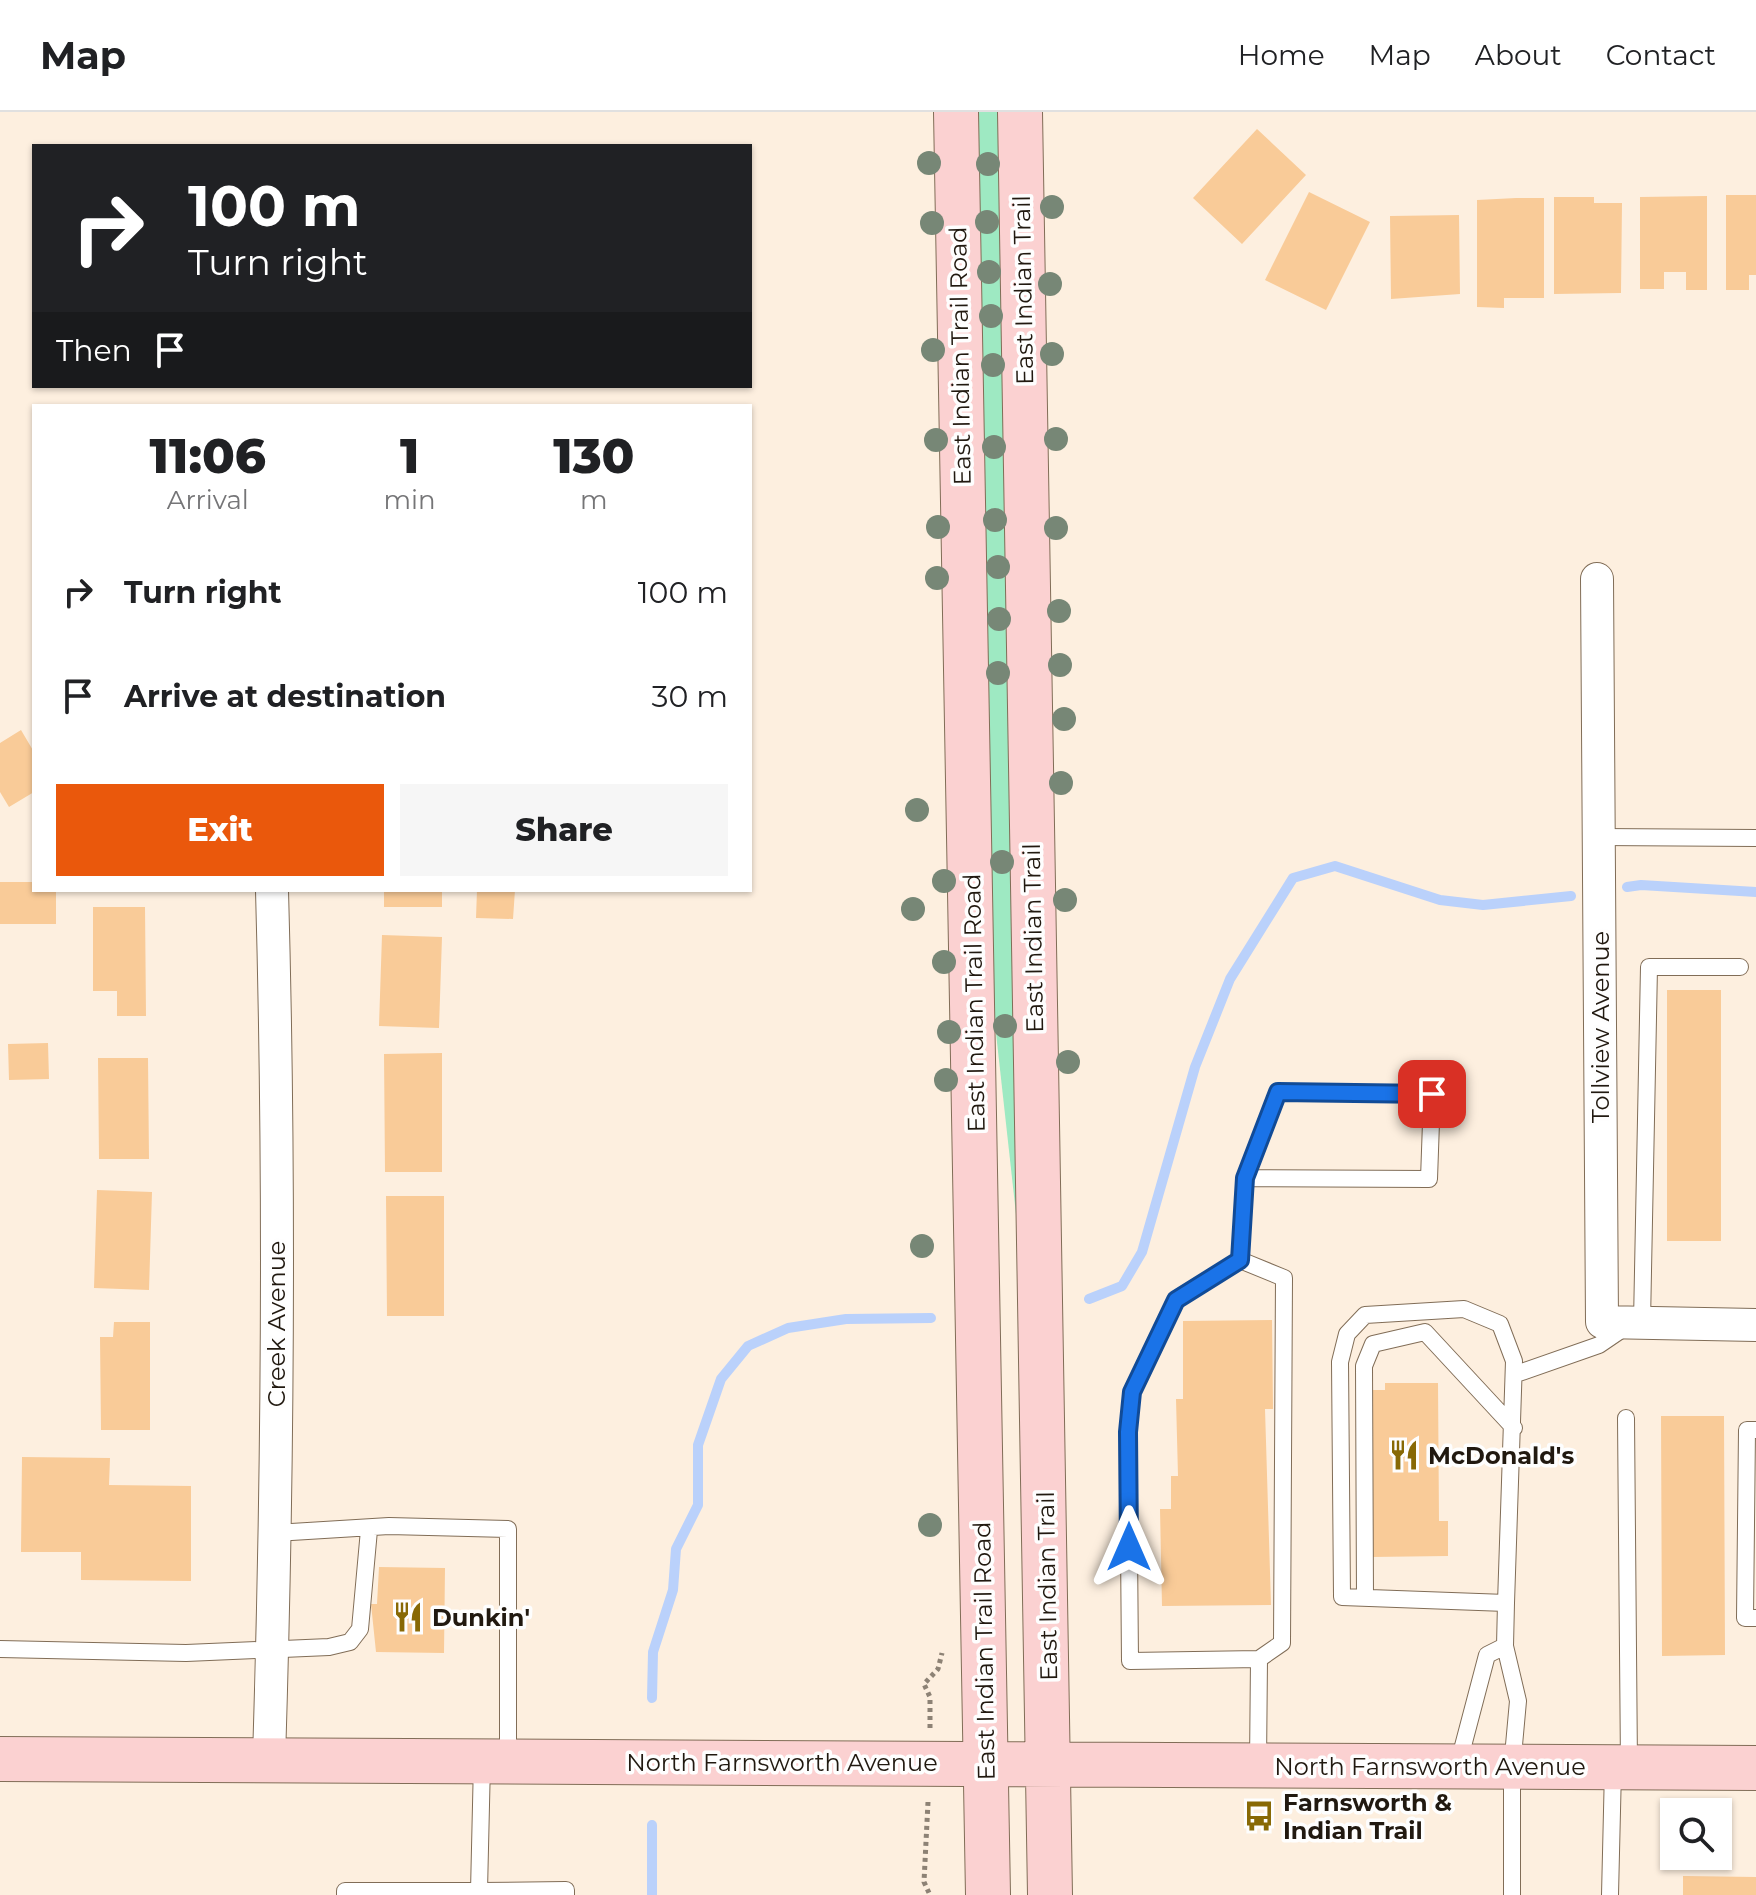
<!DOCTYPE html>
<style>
body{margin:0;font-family:Montserrat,sans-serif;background:#f6f6f6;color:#202124;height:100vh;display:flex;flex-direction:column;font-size:30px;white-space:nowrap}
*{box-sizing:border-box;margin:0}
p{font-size:26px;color:#757577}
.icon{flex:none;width:44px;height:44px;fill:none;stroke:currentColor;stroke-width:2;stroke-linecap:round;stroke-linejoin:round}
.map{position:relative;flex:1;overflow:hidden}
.sheet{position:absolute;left:32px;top:292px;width:720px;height:488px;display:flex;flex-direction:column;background:#fff;border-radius:0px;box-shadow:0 2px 6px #0004}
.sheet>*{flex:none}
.banner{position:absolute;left:32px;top:32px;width:720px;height:244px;border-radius:0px;box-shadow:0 2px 6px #0004;background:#202124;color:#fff;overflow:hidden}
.fabs{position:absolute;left:1660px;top:1686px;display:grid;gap:16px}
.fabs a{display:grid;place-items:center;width:72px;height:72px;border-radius:0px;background:#fff;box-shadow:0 2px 6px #0004;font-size:40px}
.pin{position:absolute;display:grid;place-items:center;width:68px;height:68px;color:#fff;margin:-34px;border-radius:16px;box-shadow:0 4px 12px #0006}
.me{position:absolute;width:88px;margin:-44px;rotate:0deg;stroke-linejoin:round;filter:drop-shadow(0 0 6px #0008)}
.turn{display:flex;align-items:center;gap:28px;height:168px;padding:0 24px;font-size:36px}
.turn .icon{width:104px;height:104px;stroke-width:2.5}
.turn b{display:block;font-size:56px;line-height:68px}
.then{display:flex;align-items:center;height:76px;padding:0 24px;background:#0003;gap:16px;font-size:30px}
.eta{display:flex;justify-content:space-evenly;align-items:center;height:136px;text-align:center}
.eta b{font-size:48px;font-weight:800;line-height:56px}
.cta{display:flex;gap:16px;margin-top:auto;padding:16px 24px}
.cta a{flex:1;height:92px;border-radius:0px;background:#ea580c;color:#fff;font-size:32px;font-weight:800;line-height:92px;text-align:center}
.cta a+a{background:#f6f6f6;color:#202124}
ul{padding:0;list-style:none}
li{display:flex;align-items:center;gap:24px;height:104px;padding:0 24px}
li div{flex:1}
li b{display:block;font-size:30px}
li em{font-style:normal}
header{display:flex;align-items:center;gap:48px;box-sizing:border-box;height:112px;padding:0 40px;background:#fff;border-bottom:2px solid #e0e0e0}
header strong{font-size:38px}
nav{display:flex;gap:44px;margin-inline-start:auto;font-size:28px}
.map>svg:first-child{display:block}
.green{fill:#9ee9c2}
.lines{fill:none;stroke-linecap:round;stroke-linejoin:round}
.stream{stroke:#bad1fb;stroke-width:10}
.building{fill:#f9cb98}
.lane-casing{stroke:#816d57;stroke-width:18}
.street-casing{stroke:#816d57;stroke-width:34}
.secondary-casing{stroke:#816d57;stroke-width:46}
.path{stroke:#8d8275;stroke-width:5;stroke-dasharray:4 4;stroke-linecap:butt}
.lane{stroke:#fff;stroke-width:16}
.street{stroke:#fff;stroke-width:32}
.secondary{stroke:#fbd1d1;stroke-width:44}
.tree{fill:#778776}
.route-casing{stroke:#114b97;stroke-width:20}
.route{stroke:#1a73e8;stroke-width:14}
.labels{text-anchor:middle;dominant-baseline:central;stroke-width:7;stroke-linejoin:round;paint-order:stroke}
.street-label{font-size:24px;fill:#211910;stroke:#fefefe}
.poi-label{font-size:24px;font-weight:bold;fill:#211910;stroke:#fefefe;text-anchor:start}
</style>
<header>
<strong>Map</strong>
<nav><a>Home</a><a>Map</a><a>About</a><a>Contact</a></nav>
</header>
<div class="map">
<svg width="1756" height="1783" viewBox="0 0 1756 1783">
<rect width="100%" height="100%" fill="#fdefdf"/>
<path class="green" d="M975,0H1000L1017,1111L993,894Z"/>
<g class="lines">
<path class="stream" d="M1627,775L1641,773L1756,780
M1089,1187L1122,1174L1142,1140L1195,955L1230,867L1293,766L1335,754L1440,788L1483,793L1571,784
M652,1586L653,1540L673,1478L676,1437L698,1393V1333L721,1267L748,1234L788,1216L846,1207L931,1206
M652,1713V1783"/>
</g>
<path class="building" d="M1257,17L1306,63L1242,132L1193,86Z
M1309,80L1370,110L1326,198L1265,168Z
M1726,83H1756V163H1749V178H1726Z
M1707,84V178H1686V160H1664V177H1640V85Z
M1554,85H1594V91H1622L1621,181L1554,182Z
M1516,86H1544V186H1504V196L1477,195V88Z
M1459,103L1460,182L1391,187L1390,104Z
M21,618L34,640V680L9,695L0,680V631Z
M0,770H34V778H56V812H0Z
M384,778H442V795H384Z
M477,778H515L513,807L476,806Z
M93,795H145L146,904H117V879H93Z
M382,823L442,825L439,916L379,914Z
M1667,878H1721V1129H1667Z
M48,931L49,967L9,968L8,932Z
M442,941V1060H385L384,942Z
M98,946H148L149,1047H99Z
M97,1078L152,1080L149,1178L94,1176Z
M386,1084H444V1204H387Z
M1272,1208L1273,1297H1265L1271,1493L1162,1494L1160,1397H1171V1364H1178L1176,1287H1183V1209Z
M114,1210H150V1318H101L100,1225H113Z
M1385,1271H1438L1439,1409H1448V1444L1371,1445L1370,1278H1385Z
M1661,1304H1724L1725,1543L1662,1544Z
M22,1345L110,1346L109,1373L191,1374V1469L81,1468V1440H21Z
M379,1455L445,1456L444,1541L376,1540L371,1492H377Z
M1683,1764L1756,1765V1783H1683Z"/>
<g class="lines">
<g class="lane-casing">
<path id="lane" d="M1599,725L1756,726
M1240,1148L1284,1166L1282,1531L1259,1547L1130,1549L1128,1320L1132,1280L1176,1188Z
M1240,1148L1245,1066L1278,980L1432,982L1429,1067L1245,1066
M1642,1210L1649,855H1740
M1516,1262L1599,1233L1624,1216
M1626,1306L1629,1654
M1756,1318H1747L1745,1506H1756
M275,1421L389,1414L508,1417V1647
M1365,1486L1364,1254L1373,1232L1425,1220L1514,1316
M1506,1491L1342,1485L1340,1250L1347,1222L1365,1203L1464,1197L1500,1212L1514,1249L1506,1491L1505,1534L1518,1589L1512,1655V1783
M0,1537L186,1541L329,1535L350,1530L360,1517L369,1418
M1258,1652L1259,1547
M1458,1653L1487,1543L1505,1534
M479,1779L566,1778V1783
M345,1783V1779H479L482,1650
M1610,1783L1613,1657"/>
</g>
<g class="street-casing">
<path id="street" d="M1597,467L1602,1210L1756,1213
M269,1647C278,1357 280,1067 272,778"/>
</g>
<g class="secondary-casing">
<path id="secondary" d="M956,0L988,1783
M1020,0L1050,1783
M0,1647L1756,1656"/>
</g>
<path class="path" d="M930,1616V1585L924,1572L938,1557L942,1541
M928,1690L924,1770L930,1783"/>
<use href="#lane" class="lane"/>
<use href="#street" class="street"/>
<use href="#secondary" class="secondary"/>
</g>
<g class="tree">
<circle cx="929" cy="51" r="12"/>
<circle cx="988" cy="52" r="12"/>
<circle cx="1052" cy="95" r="12"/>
<circle cx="987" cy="110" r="12"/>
<circle cx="932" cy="111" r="12"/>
<circle cx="989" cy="160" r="12"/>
<circle cx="1050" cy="172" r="12"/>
<circle cx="991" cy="204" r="12"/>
<circle cx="933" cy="238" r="12"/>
<circle cx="1052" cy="242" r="12"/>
<circle cx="993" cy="253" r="12"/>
<circle cx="1056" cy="327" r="12"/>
<circle cx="936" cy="328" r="12"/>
<circle cx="994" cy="335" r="12"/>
<circle cx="995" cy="408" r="12"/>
<circle cx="938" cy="415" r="12"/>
<circle cx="1056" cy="416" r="12"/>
<circle cx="998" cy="455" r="12"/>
<circle cx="937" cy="466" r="12"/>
<circle cx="1059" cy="499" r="12"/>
<circle cx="999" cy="507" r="12"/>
<circle cx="1060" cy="553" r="12"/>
<circle cx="998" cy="561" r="12"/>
<circle cx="1064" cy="607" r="12"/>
<circle cx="1061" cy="671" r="12"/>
<circle cx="917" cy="698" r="12"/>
<circle cx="1002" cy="750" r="12"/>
<circle cx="944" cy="769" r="12"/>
<circle cx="1065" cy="788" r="12"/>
<circle cx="913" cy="797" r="12"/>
<circle cx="944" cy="850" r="12"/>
<circle cx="1005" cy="914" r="12"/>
<circle cx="949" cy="920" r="12"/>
<circle cx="1068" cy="950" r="12"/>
<circle cx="946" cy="968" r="12"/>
<circle cx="922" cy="1134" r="12"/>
<circle cx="930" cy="1413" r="12"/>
</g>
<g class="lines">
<g class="route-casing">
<path id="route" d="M1129,1435L1128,1320L1132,1280L1176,1188L1240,1148L1245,1066L1278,980L1432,982"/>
</g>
<use href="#route" class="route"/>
</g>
<defs>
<g id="restaurant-bare" transform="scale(2.4)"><path d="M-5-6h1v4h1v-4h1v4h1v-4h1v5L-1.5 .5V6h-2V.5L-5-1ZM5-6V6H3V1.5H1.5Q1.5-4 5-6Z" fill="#886905" stroke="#fefefe" stroke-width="2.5" paint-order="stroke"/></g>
<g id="bus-bare" transform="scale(2.4)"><path d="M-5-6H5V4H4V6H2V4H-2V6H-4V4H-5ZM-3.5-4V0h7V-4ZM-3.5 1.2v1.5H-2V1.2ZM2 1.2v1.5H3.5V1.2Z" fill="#886905" stroke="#fefefe" stroke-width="2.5" paint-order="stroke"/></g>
</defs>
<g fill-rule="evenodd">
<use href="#restaurant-bare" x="1404" y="1343"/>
<use href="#restaurant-bare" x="408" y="1505"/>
<use href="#bus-bare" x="1259" y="1704"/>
</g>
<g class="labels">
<g class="street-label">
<text transform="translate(1023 178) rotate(-91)">East Indian Trail</text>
<text transform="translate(960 244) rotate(-91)">East Indian Trail Road</text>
<text transform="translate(1033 826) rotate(-91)">East Indian Trail</text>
<text transform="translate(974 891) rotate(-91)">East Indian Trail Road</text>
<text transform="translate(1600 915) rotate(-90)">Tollview Avenue</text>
<text transform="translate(276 1212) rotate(-90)">Creek Avenue</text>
<text transform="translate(1047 1474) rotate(-91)">East Indian Trail</text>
<text transform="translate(984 1539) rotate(-91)">East Indian Trail Road</text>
<text x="782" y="1650">North Farnsworth Avenue</text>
<text x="1430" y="1654">North Farnsworth Avenue</text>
</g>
<g class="poi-label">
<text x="1428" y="1343">McDonald's</text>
<text x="432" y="1505">Dunkin'</text>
<text x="1283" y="1690">Farnsworth &amp;<tspan x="1283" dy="28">Indian Trail</tspan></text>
</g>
</g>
</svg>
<div class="fabs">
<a><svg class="icon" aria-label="search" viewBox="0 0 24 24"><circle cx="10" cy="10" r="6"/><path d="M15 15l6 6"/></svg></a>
</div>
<div class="pin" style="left:1432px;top:982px;background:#d93025"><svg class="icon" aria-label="arrive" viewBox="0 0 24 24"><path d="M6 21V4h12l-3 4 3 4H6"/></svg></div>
<svg class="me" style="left:1129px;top:1435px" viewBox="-20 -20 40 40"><path d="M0-17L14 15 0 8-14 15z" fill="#1a73e8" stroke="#fff" stroke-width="4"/></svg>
<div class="banner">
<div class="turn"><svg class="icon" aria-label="right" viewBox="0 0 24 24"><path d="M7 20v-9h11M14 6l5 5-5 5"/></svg><div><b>100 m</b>Turn right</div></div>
<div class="then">Then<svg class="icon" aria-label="arrive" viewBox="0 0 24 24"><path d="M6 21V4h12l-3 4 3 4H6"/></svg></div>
</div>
<section class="sheet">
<div class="eta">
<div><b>11:06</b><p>Arrival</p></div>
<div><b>1</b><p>min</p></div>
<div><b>130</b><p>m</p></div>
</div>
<ul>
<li><svg class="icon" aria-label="right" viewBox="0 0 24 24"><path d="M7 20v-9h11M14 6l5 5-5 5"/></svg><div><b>Turn right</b></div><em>100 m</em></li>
<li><svg class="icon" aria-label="arrive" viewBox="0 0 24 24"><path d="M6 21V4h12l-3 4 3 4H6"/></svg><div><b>Arrive at destination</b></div><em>30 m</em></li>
</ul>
<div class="cta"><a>Exit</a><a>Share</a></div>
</section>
</div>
